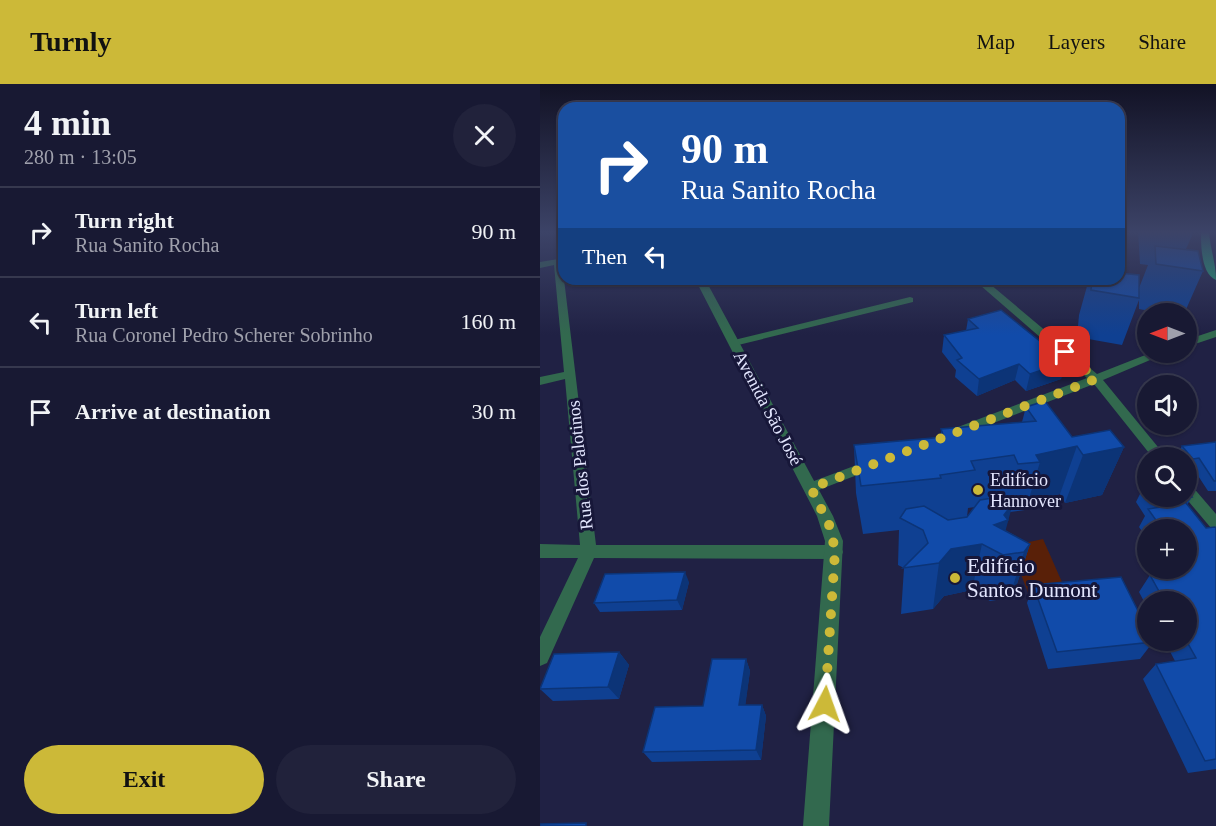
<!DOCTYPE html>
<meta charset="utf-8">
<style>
body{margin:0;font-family:Georgia,serif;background:#21223b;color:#f1f3f6;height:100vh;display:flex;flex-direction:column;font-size:22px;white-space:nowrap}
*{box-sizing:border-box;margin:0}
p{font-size:20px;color:#9fa0ac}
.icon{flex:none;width:33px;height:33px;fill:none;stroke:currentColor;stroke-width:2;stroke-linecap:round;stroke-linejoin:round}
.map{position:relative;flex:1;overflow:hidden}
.details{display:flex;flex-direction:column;background:#181933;width:540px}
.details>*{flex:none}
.banner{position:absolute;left:18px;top:18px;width:567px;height:183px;border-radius:18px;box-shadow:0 2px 4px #0004,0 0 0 2px #36384e;background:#1a4fa0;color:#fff;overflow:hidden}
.needle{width:39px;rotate:270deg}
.controls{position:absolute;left:597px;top:219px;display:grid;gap:12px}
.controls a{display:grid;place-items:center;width:60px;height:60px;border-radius:50%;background:#181933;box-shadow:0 2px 4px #0004,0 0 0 2px #36384e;font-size:30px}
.pin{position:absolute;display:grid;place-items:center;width:51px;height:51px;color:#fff;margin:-26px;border-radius:12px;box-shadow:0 3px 9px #0006}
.me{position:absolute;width:66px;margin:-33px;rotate:4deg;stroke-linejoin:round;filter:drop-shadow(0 0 4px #0008)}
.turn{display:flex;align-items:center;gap:21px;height:126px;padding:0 24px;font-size:27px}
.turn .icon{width:78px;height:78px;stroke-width:2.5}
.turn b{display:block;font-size:42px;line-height:51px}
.then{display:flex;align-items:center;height:57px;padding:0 24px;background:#0003;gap:12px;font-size:22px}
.round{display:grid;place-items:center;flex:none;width:63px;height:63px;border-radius:32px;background:#21223b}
.overview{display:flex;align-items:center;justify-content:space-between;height:102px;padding:0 24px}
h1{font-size:36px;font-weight:600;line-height:45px}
.cta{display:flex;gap:12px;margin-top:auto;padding:12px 24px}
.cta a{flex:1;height:69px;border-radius:36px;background:#ccb938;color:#111;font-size:24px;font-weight:600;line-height:69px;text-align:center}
.cta a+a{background:#21223b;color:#f1f3f6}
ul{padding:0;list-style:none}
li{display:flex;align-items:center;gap:18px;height:90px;padding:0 24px;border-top:2px solid #36384e}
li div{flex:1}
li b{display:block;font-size:22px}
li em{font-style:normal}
header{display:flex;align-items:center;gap:36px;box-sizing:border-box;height:84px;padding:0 30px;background:#ccb938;color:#111}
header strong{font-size:28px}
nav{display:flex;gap:33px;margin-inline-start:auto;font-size:21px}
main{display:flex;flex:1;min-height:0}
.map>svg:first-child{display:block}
.green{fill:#592008}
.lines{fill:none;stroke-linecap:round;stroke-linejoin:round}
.minor{fill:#32694e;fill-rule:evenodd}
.tertiary{fill:#32694e;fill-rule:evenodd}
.primary{fill:#22ab74;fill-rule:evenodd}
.wall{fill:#0f4092;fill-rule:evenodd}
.shaded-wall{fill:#0c3477}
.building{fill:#114baa;stroke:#0c3477;stroke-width:1.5}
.route{stroke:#ccb938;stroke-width:10;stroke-dasharray:0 18}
.poi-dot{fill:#ccb938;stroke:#171739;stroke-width:2}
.labels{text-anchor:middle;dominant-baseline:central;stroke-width:6;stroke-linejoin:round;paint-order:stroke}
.street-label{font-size:18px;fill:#e3e6fe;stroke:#171739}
.poi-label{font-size:18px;fill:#e3e6fe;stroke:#171739;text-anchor:start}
.near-poi-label{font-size:21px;fill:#e3e6fe;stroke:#171739;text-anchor:start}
</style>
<header>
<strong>Turnly</strong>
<nav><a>Map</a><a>Layers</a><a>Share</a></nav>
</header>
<main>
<section class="details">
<div class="overview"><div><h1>4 min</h1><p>280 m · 13:05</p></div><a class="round"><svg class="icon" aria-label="close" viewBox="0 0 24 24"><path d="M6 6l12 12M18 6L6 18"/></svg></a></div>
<ul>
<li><svg class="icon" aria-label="right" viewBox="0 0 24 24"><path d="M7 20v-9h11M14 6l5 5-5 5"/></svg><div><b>Turn right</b><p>Rua Sanito Rocha</p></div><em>90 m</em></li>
<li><svg class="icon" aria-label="left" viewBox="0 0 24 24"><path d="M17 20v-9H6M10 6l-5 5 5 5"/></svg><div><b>Turn left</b><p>Rua Coronel Pedro Scherer Sobrinho</p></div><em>160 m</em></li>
<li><svg class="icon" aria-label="arrive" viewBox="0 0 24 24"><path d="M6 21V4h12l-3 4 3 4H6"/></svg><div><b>Arrive at destination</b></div><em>30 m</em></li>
</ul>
<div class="cta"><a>Exit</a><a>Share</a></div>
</section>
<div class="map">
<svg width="676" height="742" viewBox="0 0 676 742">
<rect width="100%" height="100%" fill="#202144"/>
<path class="green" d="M503,455L525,505L489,511L470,462Z"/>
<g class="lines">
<path class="minor" d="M24,174V195L56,461H295L301,463L303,468L301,473L295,475L54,474L7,579L0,582V553L38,474H0V460L40,461L25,295L0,301V293L24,288L14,181L0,184V178Z
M433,195H444L557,290L613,268H629L563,296L627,374H613L554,300L420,352H410L409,349L410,346L547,294Z
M370,213L373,214V218L194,262L189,259L190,257Z
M676,246V253L646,263V256Z
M330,376L335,378L337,381L335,384L271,409L266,408L264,404L266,400Z
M646,400L651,401L676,430V446L671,444L644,412H646Z"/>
<path class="tertiary" d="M155,195H165L293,432L303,457L289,742H263L285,457L277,432Z"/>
<path class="primary" d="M661,147H669C670,164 676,179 676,196C661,190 661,161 661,147Z"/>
</g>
<path class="wall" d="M598,147H654L646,165L663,187L644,230H625L599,225V216L582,261L537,253L539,231L549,195H579L599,204L608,181L600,180Z
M428,235L526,278L521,295L486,307L475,296L437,312L415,293L416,286L402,268L404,251L426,247Z
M486,323L532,353L584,363L562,411L525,419L520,410L488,418L485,426L470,428L465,446L490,460L475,506L469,514L450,517L432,506L404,512L393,525L361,530L364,484L358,481L359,446L323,450L316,409L314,361L401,353V345L482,338ZM435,423L427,433L428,424Z
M676,358V407H668L653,384H646V374H639L637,372L642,362Z
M605,400H608V412L652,413L647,421L666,444H676V685L648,689L603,595L616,580L635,577L624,556H646V518H608V525L599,508L610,491L615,490L612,484H646V446H608V456L599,443L605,432L596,418Z
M608,462V478L603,470Z
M149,498L142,526L60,528L54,519Z
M493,501L613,558L600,575L508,585L487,519Z
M79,568L89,581L79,615L13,617L0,605Z
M206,575L210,587L205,621H222L226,632L221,676L112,678L103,668L163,622Z"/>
<path class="shaded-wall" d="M526,278L521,295L486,307L490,290Z
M479,280L475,296L437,312L439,295Z
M537,362L520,410L488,418L500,378L496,371Z
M584,363L562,411L525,419L543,371Z
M473,419L460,467L454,441L464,431Z
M442,460L432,506L404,512L393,525L399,479L411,465Z
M490,460L475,506L469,514L484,468Z
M145,488L149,498L142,526L137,516Z
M79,568L89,581L79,615L68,603Z
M206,575L210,587L204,632L199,621Z
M222,621L226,632L221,676L216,666Z"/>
<path class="building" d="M615,162L658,167L663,187L616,180Z
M579,189L599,191V214L551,206L552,195H579Z
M461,226L526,278L490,290L479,280L439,295L417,276L422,274L404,251L438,244L428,235Z
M505,317L532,353L570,346L584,363L543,371L537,362L496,371L500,378L478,380L474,371L431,377L435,386L400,391L401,394L321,402L314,361L404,353L401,345L496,337L486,323Z
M676,358V397H674L659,374L653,375L642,362Z
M646,405L652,413L642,414L666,444L675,443L676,444V675L665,677L616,580L656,574L646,556V518H625L610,491L637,488L634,484H646V446H623L608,425L621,423L613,412H646Z
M459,413L473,419L464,431L468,436L454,441L490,460L484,468L463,471L442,460L411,465L399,479L363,484L388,459L383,446L360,434L366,425L384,422L408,436L427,433L440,416Z
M145,488L137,516L54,519L65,490Z
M581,493L608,547V556H612L613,558L517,568L493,501Z
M79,568L68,603L0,605L14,570Z
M172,575H206L199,621H222L216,666L103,668L115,623L163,622Z
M46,739V742H0V740Z"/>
<linearGradient id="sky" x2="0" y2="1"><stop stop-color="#121225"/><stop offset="0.59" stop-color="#3c4367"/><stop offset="1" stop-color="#3c4367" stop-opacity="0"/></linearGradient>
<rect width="676" height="251" fill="url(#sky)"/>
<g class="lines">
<path class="route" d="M285,620L295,468L291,445L271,404L556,295L525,268"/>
</g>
<g class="poi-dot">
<circle cx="438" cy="406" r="6"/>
<circle cx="415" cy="494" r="6"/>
</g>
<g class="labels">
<g class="street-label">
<text transform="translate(228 324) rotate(62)">Avenida São José</text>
<text transform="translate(40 381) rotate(-96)">Rua dos Palotinos</text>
</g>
<g class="poi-label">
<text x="450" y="396">Edifício<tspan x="450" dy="21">Hannover</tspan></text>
</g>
<g class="near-poi-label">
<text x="427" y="482">Edifício<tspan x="427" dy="24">Santos Dumont</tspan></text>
</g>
</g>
</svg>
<div class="controls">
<a><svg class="needle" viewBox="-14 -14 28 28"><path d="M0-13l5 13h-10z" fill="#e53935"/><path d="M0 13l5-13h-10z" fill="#9fa0ac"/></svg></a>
<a><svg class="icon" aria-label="sound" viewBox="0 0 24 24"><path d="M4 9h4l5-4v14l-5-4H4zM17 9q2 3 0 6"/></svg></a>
<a><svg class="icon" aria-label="search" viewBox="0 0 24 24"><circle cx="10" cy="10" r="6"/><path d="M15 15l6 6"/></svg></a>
<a>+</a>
<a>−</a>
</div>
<div class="pin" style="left:525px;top:268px;background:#d93025"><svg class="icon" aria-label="arrive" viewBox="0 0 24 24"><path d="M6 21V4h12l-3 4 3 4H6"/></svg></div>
<svg class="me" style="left:285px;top:620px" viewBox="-20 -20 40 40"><path d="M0-17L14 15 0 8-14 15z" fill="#ccb938" stroke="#fff" stroke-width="4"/></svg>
<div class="banner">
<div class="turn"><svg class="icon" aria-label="right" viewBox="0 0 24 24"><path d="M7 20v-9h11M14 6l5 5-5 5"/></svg><div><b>90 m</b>Rua Sanito Rocha</div></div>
<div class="then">Then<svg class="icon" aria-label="left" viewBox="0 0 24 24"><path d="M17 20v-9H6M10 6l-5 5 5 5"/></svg></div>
</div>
</div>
</main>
